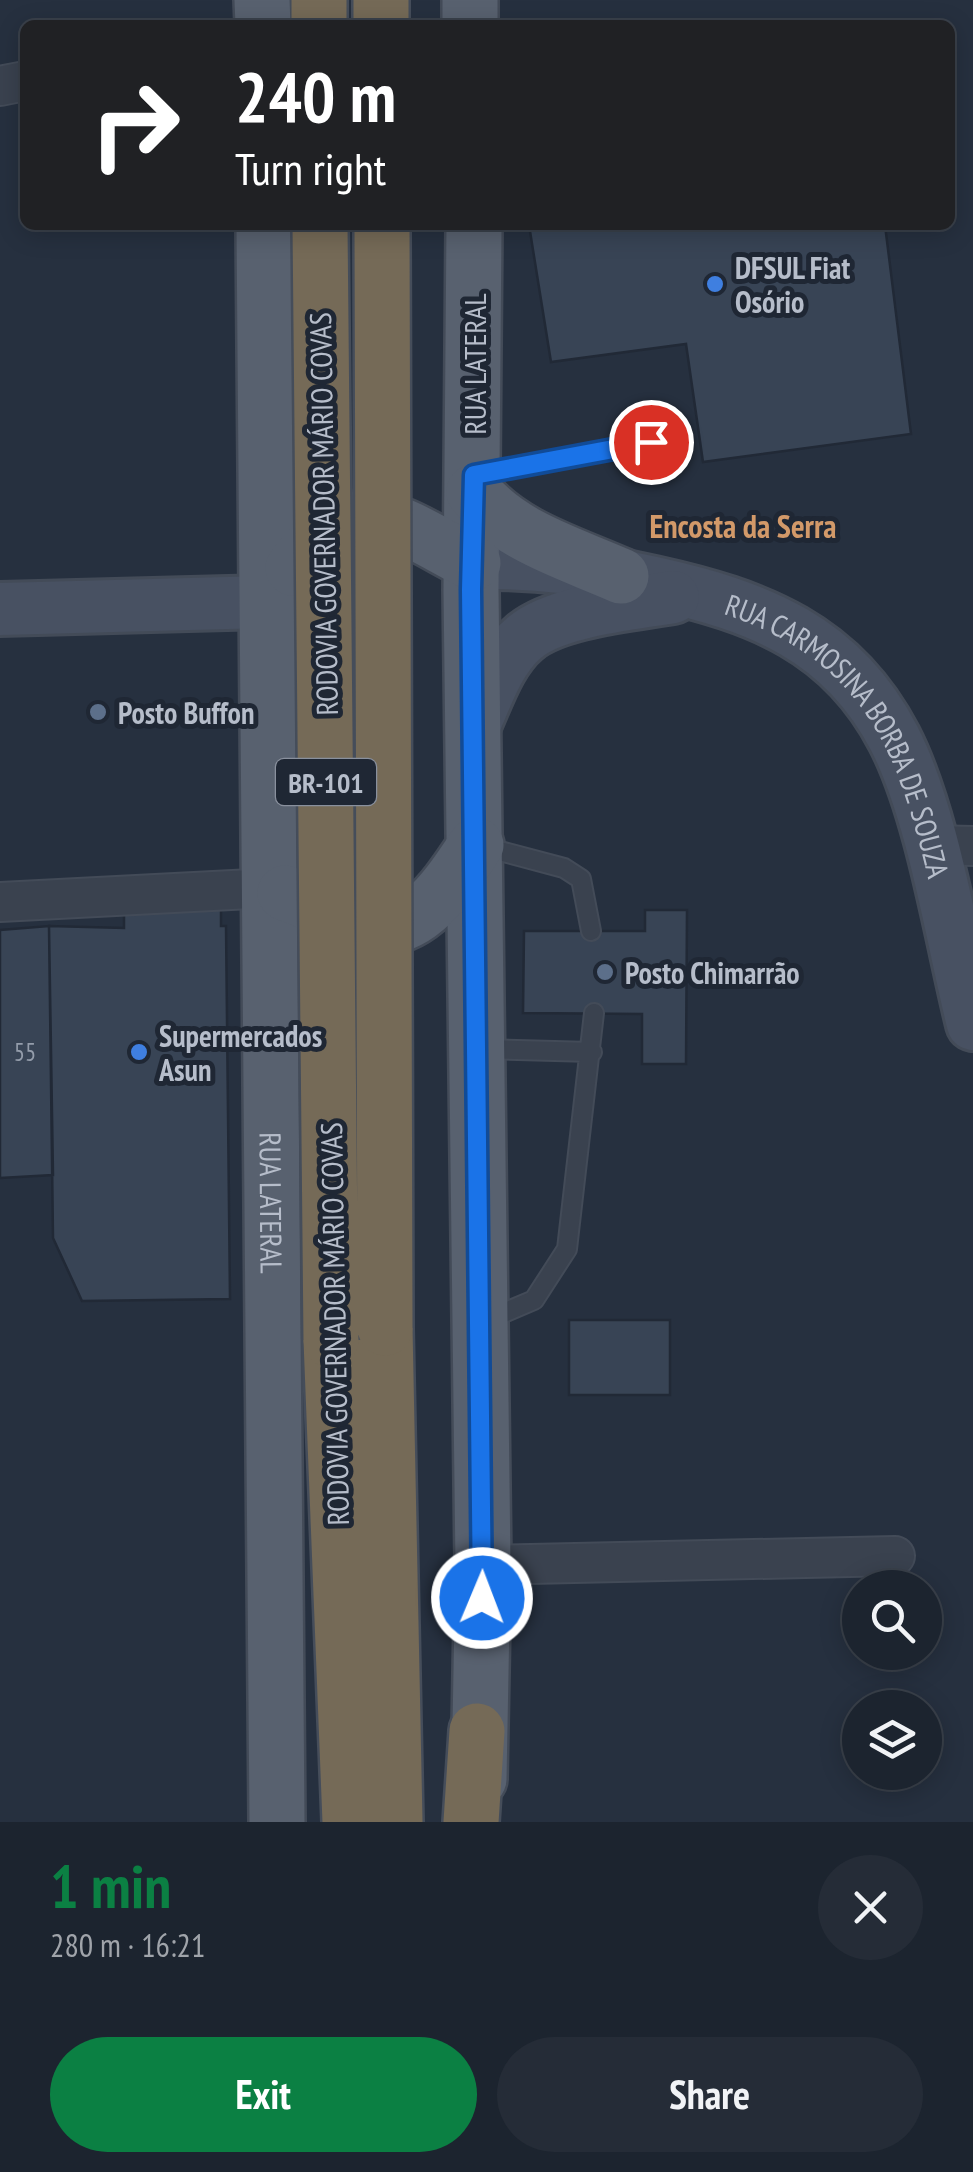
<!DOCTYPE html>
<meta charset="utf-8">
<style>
body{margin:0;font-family:"PT Sans Narrow",sans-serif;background:#252c37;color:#f1f3f6;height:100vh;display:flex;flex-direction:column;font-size:38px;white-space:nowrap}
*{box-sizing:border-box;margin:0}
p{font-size:32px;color:#a0a4aa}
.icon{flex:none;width:55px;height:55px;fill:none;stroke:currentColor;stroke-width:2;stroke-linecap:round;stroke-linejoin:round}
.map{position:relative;height:1822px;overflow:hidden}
.panel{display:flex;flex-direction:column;background:#1c242f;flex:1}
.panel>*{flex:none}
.guide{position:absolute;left:20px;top:20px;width:935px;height:210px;border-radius:15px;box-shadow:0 5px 25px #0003,0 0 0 2px #3a414b;background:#202124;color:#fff;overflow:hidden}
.buttons{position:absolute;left:842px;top:1570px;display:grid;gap:20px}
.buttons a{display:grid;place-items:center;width:100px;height:100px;border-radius:50%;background:#1c242f;box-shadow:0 5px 25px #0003,0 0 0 2px #3a414b;font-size:50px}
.pin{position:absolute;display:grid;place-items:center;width:85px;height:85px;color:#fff;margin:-42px;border:5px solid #fff;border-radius:50%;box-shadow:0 2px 10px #0007}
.me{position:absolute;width:110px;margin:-55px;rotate:1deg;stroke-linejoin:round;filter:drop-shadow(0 0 8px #0008)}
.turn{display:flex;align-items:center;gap:35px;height:210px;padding:0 50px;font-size:45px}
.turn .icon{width:130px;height:130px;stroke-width:2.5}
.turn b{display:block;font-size:70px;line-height:85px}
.round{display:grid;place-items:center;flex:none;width:105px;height:105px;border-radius:52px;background:#252c37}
.summary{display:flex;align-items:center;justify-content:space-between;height:170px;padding:0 50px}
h1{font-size:60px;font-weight:700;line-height:75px;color:#0b8043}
.cta{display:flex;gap:20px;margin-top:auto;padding:20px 50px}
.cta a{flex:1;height:115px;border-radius:60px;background:#0b8043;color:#fff;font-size:40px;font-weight:700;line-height:115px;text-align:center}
.cta a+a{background:#252c37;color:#f1f3f6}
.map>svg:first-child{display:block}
.building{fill:#384455;stroke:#212936;stroke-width:2.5}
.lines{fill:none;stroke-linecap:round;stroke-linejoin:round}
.lane-casing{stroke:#434b58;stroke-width:22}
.street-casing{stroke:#434b58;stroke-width:42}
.secondary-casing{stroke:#434b58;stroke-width:58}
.primary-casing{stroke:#434b58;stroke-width:60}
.highway-casing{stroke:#454d5a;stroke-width:60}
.lane{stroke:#3a424f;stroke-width:18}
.street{stroke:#3a424f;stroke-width:38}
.secondary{stroke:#485162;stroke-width:52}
.primary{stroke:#58616f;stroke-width:55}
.highway{stroke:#756a57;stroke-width:55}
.highway-bridge-casing{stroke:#454d5a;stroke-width:60;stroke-linecap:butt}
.highway-bridge{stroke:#756a57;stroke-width:55}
.route-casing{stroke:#114b97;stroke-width:25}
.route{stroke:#1a73e8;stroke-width:18}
.shop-dot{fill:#3f7fe0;stroke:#1f2734;stroke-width:4}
.service-dot{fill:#5c6f8a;stroke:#1f2734;stroke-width:4}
.labels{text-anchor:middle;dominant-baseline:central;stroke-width:10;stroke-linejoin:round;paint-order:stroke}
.number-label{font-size:25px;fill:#949dab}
.shield{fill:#1f2734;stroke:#89909d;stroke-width:2.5}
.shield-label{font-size:28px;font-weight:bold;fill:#b6bdca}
.poi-label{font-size:30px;font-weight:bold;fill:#b6bdca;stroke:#1f2734;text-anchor:start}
.street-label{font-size:30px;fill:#b6bdca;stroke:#1f2734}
.neighbourhood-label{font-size:32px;font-weight:bold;fill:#d29969;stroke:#1f2734}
</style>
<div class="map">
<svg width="973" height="1822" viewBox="0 0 973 1822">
<rect width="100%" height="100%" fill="#26303f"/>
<path class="building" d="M529,225H885L911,434L703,462L686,344L551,362Z
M221,902V926H226L230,1299L82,1301L53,1238L49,926L124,928V903Z
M645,910H687L686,1064H642V1014L523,1013L524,931H645Z
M49,926L53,1175L0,1178V930Z
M569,1320H670V1395H569Z"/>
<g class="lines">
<g class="lane-casing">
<path id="lane" d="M480,474L651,442
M481,846L564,868L581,879L591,931
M483,1049L592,1052
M487,1320L534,1300L567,1249L594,1013"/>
</g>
<g class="street-casing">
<path id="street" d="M0,86L25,81
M929,845L973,846
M0,902L272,888
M483,1565L895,1556"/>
</g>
<g class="secondary-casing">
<g id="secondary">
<path id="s1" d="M473,563C538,562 591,569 654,583C758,606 842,638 894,738C933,813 952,940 973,1024"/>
<path d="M0,609L267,602"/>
<path d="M474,725C487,696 499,659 524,638C555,611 632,604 673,597"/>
</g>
</g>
<g class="primary-casing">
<g id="primary">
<path d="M262,0L263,25"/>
<path d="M470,0V25"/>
<path id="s2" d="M264,225L277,1822"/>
<path d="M474,225L471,590L483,1565L479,1779"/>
<path d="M474,492C511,537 569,553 621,576"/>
<path d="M293,568C357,482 398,525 473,563"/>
<path d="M285,893C311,902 337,917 364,925C418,940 451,881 476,845"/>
</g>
</g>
<g class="highway-casing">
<path id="highway" d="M381,0V25
M319,25V0
M385,1328L395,1822
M331,1340L350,1822
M471,1822L477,1731"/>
</g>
<use href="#lane" class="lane"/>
<use href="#street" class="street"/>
<use href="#secondary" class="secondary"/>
<use href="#primary" class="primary"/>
<use href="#highway" class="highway"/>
<g class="highway-bridge-casing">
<path id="highway-bridge" d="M320,225L331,1340
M382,225L385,1328"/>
</g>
<use href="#highway-bridge" class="highway-bridge"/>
</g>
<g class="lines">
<g class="route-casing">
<path id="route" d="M482,1598L471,590L474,475L651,442"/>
</g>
<use href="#route" class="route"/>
</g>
<g class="shop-dot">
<circle cx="715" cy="284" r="10"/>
<circle cx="139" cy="1052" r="10"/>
</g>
<g class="service-dot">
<circle cx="98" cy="712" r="10"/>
<circle cx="605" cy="972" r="10"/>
</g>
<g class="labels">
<g class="number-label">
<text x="25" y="1052">55</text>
</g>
<rect class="shield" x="276" y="759" width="100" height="46" rx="8"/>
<g class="shield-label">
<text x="326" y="782">BR-101</text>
</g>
<g class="poi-label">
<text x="735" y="267">DFSUL Fiat<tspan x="735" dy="34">Osório</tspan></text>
<text x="118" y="712">Posto Buffon</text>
<text x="625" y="972">Posto Chimarrão</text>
<text x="159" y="1035">Supermercados<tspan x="159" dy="34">Asun</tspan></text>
</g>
<g class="street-label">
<text transform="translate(474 364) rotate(-90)">RUA LATERAL</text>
<text transform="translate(323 514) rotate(-91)">RODOVIA GOVERNADOR MÁRIO COVAS</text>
<text stroke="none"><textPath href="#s1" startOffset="442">RUA CARMOSINA BORBA DE SOUZA</textPath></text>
<text stroke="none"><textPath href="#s2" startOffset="978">RUA LATERAL</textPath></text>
<text transform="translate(334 1324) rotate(-91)">RODOVIA GOVERNADOR MÁRIO COVAS</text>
</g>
<g class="neighbourhood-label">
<text x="743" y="526">Encosta da Serra</text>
</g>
</g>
</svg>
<div class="buttons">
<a><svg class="icon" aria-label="search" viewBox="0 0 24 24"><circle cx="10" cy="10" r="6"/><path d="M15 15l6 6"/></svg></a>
<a><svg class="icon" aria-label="layers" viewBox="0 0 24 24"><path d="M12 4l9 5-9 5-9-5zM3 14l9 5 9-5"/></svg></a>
</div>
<div class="pin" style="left:651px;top:442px;background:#d93025"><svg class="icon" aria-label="arrive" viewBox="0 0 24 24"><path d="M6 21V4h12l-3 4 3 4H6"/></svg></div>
<svg class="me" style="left:482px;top:1598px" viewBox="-20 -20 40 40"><circle r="17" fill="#1a73e8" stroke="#fff" stroke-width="3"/><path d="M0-11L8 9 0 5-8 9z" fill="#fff"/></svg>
<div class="guide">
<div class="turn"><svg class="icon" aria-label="right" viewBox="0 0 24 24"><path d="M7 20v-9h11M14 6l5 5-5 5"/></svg><div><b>240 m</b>Turn right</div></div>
</div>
</div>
<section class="panel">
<div class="summary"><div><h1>1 min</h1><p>280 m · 16:21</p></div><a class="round"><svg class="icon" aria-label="close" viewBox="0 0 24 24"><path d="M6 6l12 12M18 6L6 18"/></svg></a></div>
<div class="cta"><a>Exit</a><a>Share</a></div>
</section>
